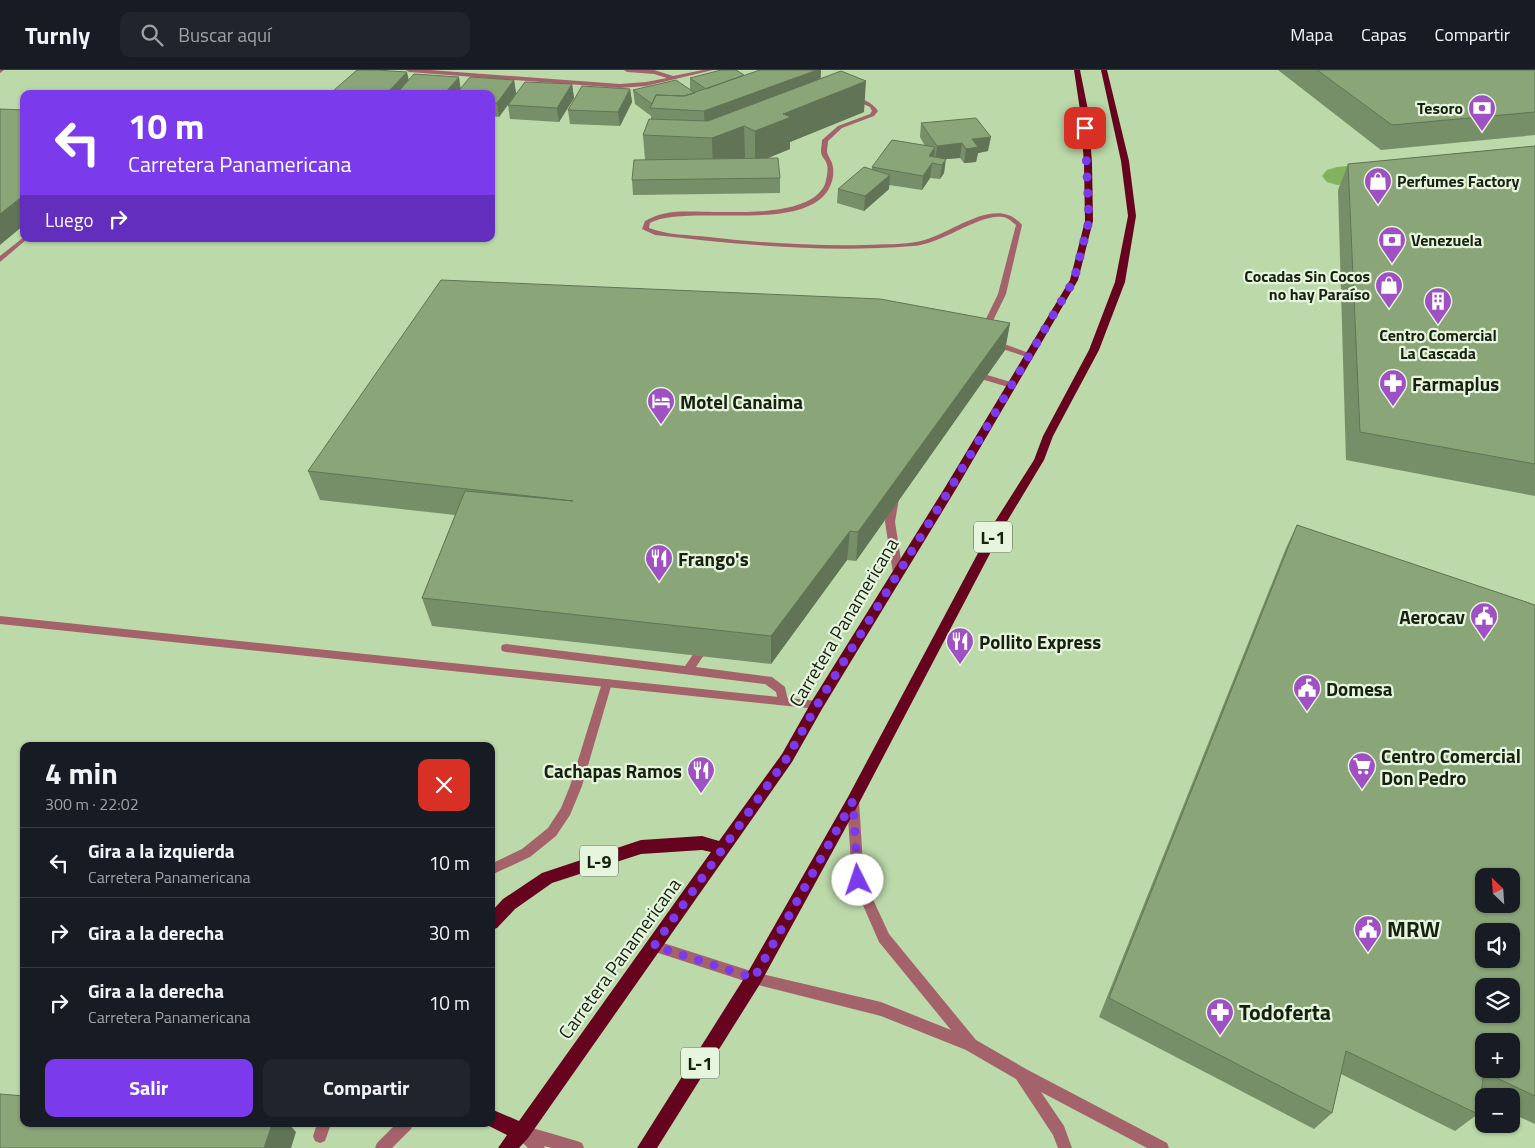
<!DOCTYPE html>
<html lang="es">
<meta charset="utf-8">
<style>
body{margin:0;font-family:"Titillium Web",sans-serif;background:#20242c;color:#f1f3f6;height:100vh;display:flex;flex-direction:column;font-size:19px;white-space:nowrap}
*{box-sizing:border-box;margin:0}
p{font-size:16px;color:#9ea1a6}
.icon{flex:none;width:28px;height:28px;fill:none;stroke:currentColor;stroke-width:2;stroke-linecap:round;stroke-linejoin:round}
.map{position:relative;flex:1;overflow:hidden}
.panel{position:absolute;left:20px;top:672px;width:475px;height:385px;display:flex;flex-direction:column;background:#171b24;border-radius:10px;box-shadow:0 1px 4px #0004}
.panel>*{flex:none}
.hud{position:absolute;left:20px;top:20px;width:475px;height:152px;border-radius:10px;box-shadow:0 1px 4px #0004;background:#7c3aed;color:#fff;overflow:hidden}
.needle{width:32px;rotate:335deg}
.buttons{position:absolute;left:1475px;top:798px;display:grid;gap:10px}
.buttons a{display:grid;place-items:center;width:45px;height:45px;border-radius:10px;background:#171b24;box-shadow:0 1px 4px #0004;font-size:25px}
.pin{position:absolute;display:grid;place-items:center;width:42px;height:42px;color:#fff;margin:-21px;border-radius:10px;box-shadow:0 2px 8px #0006}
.me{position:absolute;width:55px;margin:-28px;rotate:356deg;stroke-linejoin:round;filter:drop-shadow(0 0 4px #0008)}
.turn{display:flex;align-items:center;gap:18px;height:105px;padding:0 25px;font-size:22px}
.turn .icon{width:65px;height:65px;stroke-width:2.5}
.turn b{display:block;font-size:35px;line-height:42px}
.then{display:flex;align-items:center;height:48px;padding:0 25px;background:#0003;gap:10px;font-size:19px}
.round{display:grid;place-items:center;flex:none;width:52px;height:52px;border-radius:10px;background:#20242c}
.overview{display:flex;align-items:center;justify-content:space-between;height:85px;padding:0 25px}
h1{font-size:30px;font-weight:700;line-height:38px}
.cta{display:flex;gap:10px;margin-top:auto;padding:10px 25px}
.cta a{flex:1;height:58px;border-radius:10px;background:#7c3aed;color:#fff;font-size:20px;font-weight:700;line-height:58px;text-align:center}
.cta a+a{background:#20242c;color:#f1f3f6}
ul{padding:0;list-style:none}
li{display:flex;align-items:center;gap:15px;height:70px;padding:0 25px;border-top:1px solid #363941}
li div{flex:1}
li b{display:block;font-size:19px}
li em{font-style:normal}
header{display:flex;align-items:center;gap:30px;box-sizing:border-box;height:70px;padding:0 25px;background:#171b24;border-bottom:1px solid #363941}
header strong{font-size:24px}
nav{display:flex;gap:28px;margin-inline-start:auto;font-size:18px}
.search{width:350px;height:45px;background:#20242c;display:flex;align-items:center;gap:12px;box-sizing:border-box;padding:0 18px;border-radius:10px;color:#9ea1a6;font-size:19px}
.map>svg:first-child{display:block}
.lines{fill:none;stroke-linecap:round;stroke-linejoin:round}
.canal{fill:#81b35e;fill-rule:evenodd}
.service{fill:#a4636a;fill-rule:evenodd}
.minor{fill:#a4636a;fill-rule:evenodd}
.tertiary{fill:#a4636a;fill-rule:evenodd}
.primary{fill:#660420;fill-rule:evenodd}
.wall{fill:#778f68}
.shaded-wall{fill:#617455}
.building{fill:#8aa679;stroke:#617455;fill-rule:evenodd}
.route{stroke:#7c3aed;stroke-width:9;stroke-dasharray:0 16.2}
.labels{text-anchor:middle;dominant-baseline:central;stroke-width:4.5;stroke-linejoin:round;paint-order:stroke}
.far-poi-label{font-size:16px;font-weight:bold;fill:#16210f;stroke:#e6f5dd;text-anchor:end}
.shield{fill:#e6f5dd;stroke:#54614d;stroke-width:1}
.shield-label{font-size:18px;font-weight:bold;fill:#16210f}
.poi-label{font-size:19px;font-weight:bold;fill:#16210f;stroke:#e6f5dd;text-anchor:start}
.street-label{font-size:19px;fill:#16210f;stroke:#e6f5dd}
.near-poi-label{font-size:22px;font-weight:bold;fill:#16210f;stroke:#e6f5dd;text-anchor:start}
</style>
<header>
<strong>Turnly</strong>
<div class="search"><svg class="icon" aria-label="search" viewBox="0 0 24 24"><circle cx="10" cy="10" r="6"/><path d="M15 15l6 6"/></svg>Buscar aquí</div>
<nav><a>Mapa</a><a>Capas</a><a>Compartir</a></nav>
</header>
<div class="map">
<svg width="1535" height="1078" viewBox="0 0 1535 1078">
<rect width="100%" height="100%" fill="#bcd9aa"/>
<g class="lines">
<path class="canal" d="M1535,77V95L1337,115L1327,112L1322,106L1327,100L1337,97Z"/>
<path class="service" d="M24,167V169H27L26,170L0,192V186Z
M971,302H977L1014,313L1015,315L1014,317H1008L971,306Z
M894,425L899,428L895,452L903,503L898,506L893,503L885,452L889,428Z
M705,572L709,573L710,576L696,597L772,607L785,617L788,631L787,634H779L776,622L765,614L506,582L502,581L501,578L502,575L506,574L685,596L701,573Z
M607,609L611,610L612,613L582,716L570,745L556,766L530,787L491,805V794L522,779L548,758L561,738L570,716L602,613L603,610Z
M317,1054H331L325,1071L320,1073L315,1071L313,1066Z
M396,1054H413L411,1059L392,1078H375L377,1073Z"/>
<path class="minor" d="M0,0H4L0,3Z
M406,0H430L620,14L646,12L667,8L654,4L627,2L624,0H654L673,6L703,0H713L646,16L620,18L409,2Z
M852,27C861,27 873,33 878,41L874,46L842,58L828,71C828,74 827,78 827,82C828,86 829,86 830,89C834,95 834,104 832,111C816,168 688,132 650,153L649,158C667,165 689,165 709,167C760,173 812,176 865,175C883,174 903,175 921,171C952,164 996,124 1022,155L1006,224L987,263H984L980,261L998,224L1016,155C1012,152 1009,148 1003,147C980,143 942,174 913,176C827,183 741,175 655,165L642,159L645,151C654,146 663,143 674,142C708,139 809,153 825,114C827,107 829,98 826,92C824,88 821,86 821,81C821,78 822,74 822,70L838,56L870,44L872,41L870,37L852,29Z
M990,271H996L1034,285L1033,287H1027L990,275Z
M0,546L817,631L821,632L822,635L821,638L817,639L0,554Z"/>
<path class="tertiary" d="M853,726L857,727L859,731L864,810L889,864L976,970L1026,999L1167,1073L1169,1078H1147L1041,1022L1064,1056L1072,1078H1058L1053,1065L1016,1009L966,980L881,946L754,914L649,880L648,876L649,872L654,870L754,902L881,932L951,960L879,872L852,810L847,731L849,727Z
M522,1055L577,1071L582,1073L584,1078H552L544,1076L545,1078H528L517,1067L515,1062L517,1057Z"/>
<path class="primary" d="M1074,0H1080L1088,40L1092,93L1093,151L1078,210L956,419L822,639L792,692L528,1068L519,1078H498L507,1065L485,1054H491V1039L519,1051L711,782L702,780L641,784L552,813L515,839L497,858L491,860V842L503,829L542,803L641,770L702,766L719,771L782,684L812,631L944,419L1070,210L1085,151L1084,93L1080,40Z
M1101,0H1107L1129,91L1136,146L1125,212L1099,280L1053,366L1044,390L1006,453L858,735L760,914L657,1078H637L748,902L848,727L994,453L1034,390L1043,366L1089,280L1115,212L1128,146L1121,91Z"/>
</g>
<path class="wall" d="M1278,0H1535V65L1381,80Z
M744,5L821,9L864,42L790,72V79L768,88L780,108V123L633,125L632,110L645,90L643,65L651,49V46L635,34L633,20L690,19V8Z
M409,10L461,18L514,10L516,23L572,14L574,28L559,52L510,49L508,35L499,47L491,46V24H334L333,21Z
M630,19L632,32L620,56L570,54L568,40Z
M921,53L988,81L978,83L976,92L964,93L960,88L945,89L944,103L940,109L930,108L922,120L889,115V119L864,141L837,133L838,119L872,100V97L925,76L920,67Z
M1535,76V426L1346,390L1338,120L1348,94Z
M1010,253L1005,280L856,491L847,490L771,594L432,556L422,528L455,445L320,430L308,401Z
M1297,455L1535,535V1054L1511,1043V1026H1484V1030L1480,1028L1478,1044L1455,1061L1341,1004L1332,1043L1314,1059L1099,947L1286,478Z"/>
<path class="shaded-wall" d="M817,0H821L820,29L744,56L745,88L713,100L712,68H705L704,41Z
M407,2L410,16L402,24H386Z
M459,7L461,21L459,24H444Z
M514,10L516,23L499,47L497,33Z
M866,11L864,42L790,72V79L755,93V61L783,44Z
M572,14L574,28L559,52L557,38Z
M630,19L632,32L620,56L618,42Z
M991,67L988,81L978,83L976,92L964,93L966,79L972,69Z
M962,73L960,88L935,90L937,76Z
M935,77L934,92L932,93L930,108L922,120L923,106L929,86Z
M946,89L944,103L940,109L942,95Z
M890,105L889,119L864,141L865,126Z
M24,125V155L0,175V144Z
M1010,253L1005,280L856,491L858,462Z
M850,461L847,490L771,594V566Z
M272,1054H289L296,1062L291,1078H264Z"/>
<path class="building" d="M357,0H375L407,2L386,24H366L333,21Z
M721,0H736L744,5L706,19L690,8Z
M760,0H817L704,41L650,38L656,25L684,26Z
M1317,0H1535V42L1392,55Z
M841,1L866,11L783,44L791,47L755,61L744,56L712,68L643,65L649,49L708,51Z
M414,4L459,7L444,24H396Z
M470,7L514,10L497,33H491V24H456Z
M676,10L695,23L684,26L656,25L652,34L633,20Z
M525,12L572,14L557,38L508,35Z
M582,16L630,19L618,42L568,40Z
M0,39L24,40V125L0,144Z
M976,48L991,67L972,69L978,77L966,79L962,73L937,76L921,53Z
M892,70L935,77L929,86L946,89L942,95L932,93L923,106L872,97Z
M1535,76V394L1360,362L1348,94Z
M778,88L780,108L632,110L634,90Z
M864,97L890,105L865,126L838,119Z
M441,210L880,229L1010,253L858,462L850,461L771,566L422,528L465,421L573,431L308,401Z
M1297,455L1535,535V1026L1484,1002L1478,1044L1346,981L1332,1043L1109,928ZM1484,806H1511V834H1484ZM1484,861H1511V889H1484ZM1484,916H1511V944H1484ZM1484,971H1511V999H1484Z
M0,1024L24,1026V1054H272L264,1078H0Z"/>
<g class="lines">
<path class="route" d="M858,810L853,731L754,908L654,876L787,688L817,635L950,419L1074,210L1089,151L1085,58"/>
</g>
<defs>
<g id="bank-pin" transform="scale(1.4375)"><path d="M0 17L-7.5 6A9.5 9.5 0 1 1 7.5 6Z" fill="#9f51c3" stroke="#e6f5dd"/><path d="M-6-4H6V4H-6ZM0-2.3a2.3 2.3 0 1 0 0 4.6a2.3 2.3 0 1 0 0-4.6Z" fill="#fff"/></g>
<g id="shop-pin" transform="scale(1.4375)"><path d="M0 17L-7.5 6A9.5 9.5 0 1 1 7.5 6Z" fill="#9f51c3" stroke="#e6f5dd"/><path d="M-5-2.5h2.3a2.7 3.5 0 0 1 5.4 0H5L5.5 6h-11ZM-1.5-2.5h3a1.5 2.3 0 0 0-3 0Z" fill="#fff"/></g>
<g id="building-pin" transform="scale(1.4375)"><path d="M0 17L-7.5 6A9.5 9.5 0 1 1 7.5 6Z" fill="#9f51c3" stroke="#e6f5dd"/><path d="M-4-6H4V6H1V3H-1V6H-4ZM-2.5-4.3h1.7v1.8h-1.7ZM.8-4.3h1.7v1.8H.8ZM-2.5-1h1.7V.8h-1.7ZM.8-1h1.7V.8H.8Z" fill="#fff"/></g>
<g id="pharmacy-pin" transform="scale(1.4375)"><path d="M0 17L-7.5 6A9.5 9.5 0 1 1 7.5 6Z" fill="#9f51c3" stroke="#e6f5dd"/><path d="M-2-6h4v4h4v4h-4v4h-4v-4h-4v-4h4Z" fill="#fff"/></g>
<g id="hotel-pin" transform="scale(1.4375)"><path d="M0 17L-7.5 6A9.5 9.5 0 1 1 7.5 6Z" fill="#9f51c3" stroke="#e6f5dd"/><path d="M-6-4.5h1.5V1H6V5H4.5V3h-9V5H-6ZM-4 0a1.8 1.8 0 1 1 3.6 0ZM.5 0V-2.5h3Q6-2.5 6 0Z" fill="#fff"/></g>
<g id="restaurant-pin" transform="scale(1.4375)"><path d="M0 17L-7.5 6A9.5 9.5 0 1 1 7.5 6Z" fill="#9f51c3" stroke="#e6f5dd"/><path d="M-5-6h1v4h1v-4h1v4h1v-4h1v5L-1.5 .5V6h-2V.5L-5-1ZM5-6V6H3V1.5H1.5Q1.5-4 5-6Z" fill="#fff"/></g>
<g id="civic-pin" transform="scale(1.4375)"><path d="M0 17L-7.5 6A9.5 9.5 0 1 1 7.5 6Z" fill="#9f51c3" stroke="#e6f5dd"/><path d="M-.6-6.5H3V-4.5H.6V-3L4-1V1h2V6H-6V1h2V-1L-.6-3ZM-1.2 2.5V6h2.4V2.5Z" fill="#fff"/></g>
<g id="supermarket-pin" transform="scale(1.4375)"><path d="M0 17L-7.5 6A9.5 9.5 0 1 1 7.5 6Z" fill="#9f51c3" stroke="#e6f5dd"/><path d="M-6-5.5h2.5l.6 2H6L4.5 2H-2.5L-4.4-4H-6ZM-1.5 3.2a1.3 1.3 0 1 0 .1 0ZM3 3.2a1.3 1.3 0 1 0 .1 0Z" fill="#fff"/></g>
</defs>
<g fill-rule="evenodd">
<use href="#bank-pin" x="1482" y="38"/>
<use href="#shop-pin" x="1378" y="111"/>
<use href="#bank-pin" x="1392" y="170"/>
<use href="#shop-pin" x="1389" y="215"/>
<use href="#building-pin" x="1438" y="231"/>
<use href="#pharmacy-pin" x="1393" y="313"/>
<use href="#hotel-pin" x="661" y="331"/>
<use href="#restaurant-pin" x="659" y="488"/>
<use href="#civic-pin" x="1484" y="546"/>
<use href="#restaurant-pin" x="960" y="571"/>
<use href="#civic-pin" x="1307" y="618"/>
<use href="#supermarket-pin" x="1362" y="696"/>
<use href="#restaurant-pin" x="701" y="700"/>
<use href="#civic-pin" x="1368" y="859"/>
<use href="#pharmacy-pin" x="1220" y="942"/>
</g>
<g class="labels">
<g class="far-poi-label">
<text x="1463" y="38">Tesoro</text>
<text x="1397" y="111" text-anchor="start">Perfumes Factory</text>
<text x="1411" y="170" text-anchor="start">Venezuela</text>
<text x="1370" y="206">Cocadas Sin Cocos<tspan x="1370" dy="18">no hay Paraíso</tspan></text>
<text x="1438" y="265" text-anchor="middle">Centro Comercial<tspan x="1438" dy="18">La Cascada</tspan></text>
</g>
<g class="shield">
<rect x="974" y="451.5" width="38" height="31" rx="4"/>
<rect x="580" y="775.5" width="38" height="31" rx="4"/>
<rect x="681" y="977.5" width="38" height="31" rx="4"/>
</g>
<g class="shield-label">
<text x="993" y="467">L-1</text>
<text x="599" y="791">L-9</text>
<text x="700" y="993">L-1</text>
</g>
<g class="poi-label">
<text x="1412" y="313">Farmaplus</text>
<text x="680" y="331">Motel Canaima</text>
<text x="678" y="488">Frango's</text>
<text x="1465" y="546" text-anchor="end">Aerocav</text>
<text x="979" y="571">Pollito Express</text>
<text x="1326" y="618">Domesa</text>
<text x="1381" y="685">Centro Comercial<tspan x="1381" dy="22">Don Pedro</tspan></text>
<text x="682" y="700" text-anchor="end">Cachapas Ramos</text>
</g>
<g class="street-label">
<text transform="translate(843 552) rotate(-59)">Carretera Panamericana</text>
<text transform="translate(619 888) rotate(-54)">Carretera Panamericana</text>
</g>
<g class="near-poi-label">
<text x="1387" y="859">MRW</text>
<text x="1239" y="942">Todoferta</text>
</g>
</g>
</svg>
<div class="buttons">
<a><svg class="needle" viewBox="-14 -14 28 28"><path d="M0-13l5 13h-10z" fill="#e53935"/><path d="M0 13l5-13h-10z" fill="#9ea1a6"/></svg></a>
<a><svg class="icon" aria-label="sound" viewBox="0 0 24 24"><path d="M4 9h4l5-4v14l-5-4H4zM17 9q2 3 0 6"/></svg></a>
<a><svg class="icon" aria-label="layers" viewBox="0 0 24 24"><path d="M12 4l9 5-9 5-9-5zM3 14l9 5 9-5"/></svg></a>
<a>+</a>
<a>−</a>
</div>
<div class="pin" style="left:1085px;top:58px;background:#d93025"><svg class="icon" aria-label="arrive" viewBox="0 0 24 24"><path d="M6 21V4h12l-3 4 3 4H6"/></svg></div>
<svg class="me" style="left:858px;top:810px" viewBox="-20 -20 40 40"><circle r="19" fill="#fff"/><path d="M0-13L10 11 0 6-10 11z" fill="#7c3aed"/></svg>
<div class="hud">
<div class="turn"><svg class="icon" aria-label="left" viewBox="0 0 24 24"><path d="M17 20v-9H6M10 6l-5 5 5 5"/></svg><div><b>10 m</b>Carretera Panamericana</div></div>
<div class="then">Luego<svg class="icon" aria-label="right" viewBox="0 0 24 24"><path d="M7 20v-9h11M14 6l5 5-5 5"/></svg></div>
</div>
<section class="panel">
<div class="overview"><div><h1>4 min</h1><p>300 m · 22:02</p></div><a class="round" style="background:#d93025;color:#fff"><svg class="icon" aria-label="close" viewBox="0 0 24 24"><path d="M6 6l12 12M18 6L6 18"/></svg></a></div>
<ul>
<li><svg class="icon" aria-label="left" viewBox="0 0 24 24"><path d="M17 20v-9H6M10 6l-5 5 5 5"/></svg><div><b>Gira a la izquierda</b><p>Carretera Panamericana</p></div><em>10 m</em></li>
<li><svg class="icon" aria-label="right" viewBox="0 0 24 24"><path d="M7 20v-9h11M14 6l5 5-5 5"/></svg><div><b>Gira a la derecha</b></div><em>30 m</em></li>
<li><svg class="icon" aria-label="right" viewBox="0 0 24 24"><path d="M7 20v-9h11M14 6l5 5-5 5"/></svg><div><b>Gira a la derecha</b><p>Carretera Panamericana</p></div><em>10 m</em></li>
</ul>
<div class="cta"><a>Salir</a><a>Compartir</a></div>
</section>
</div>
